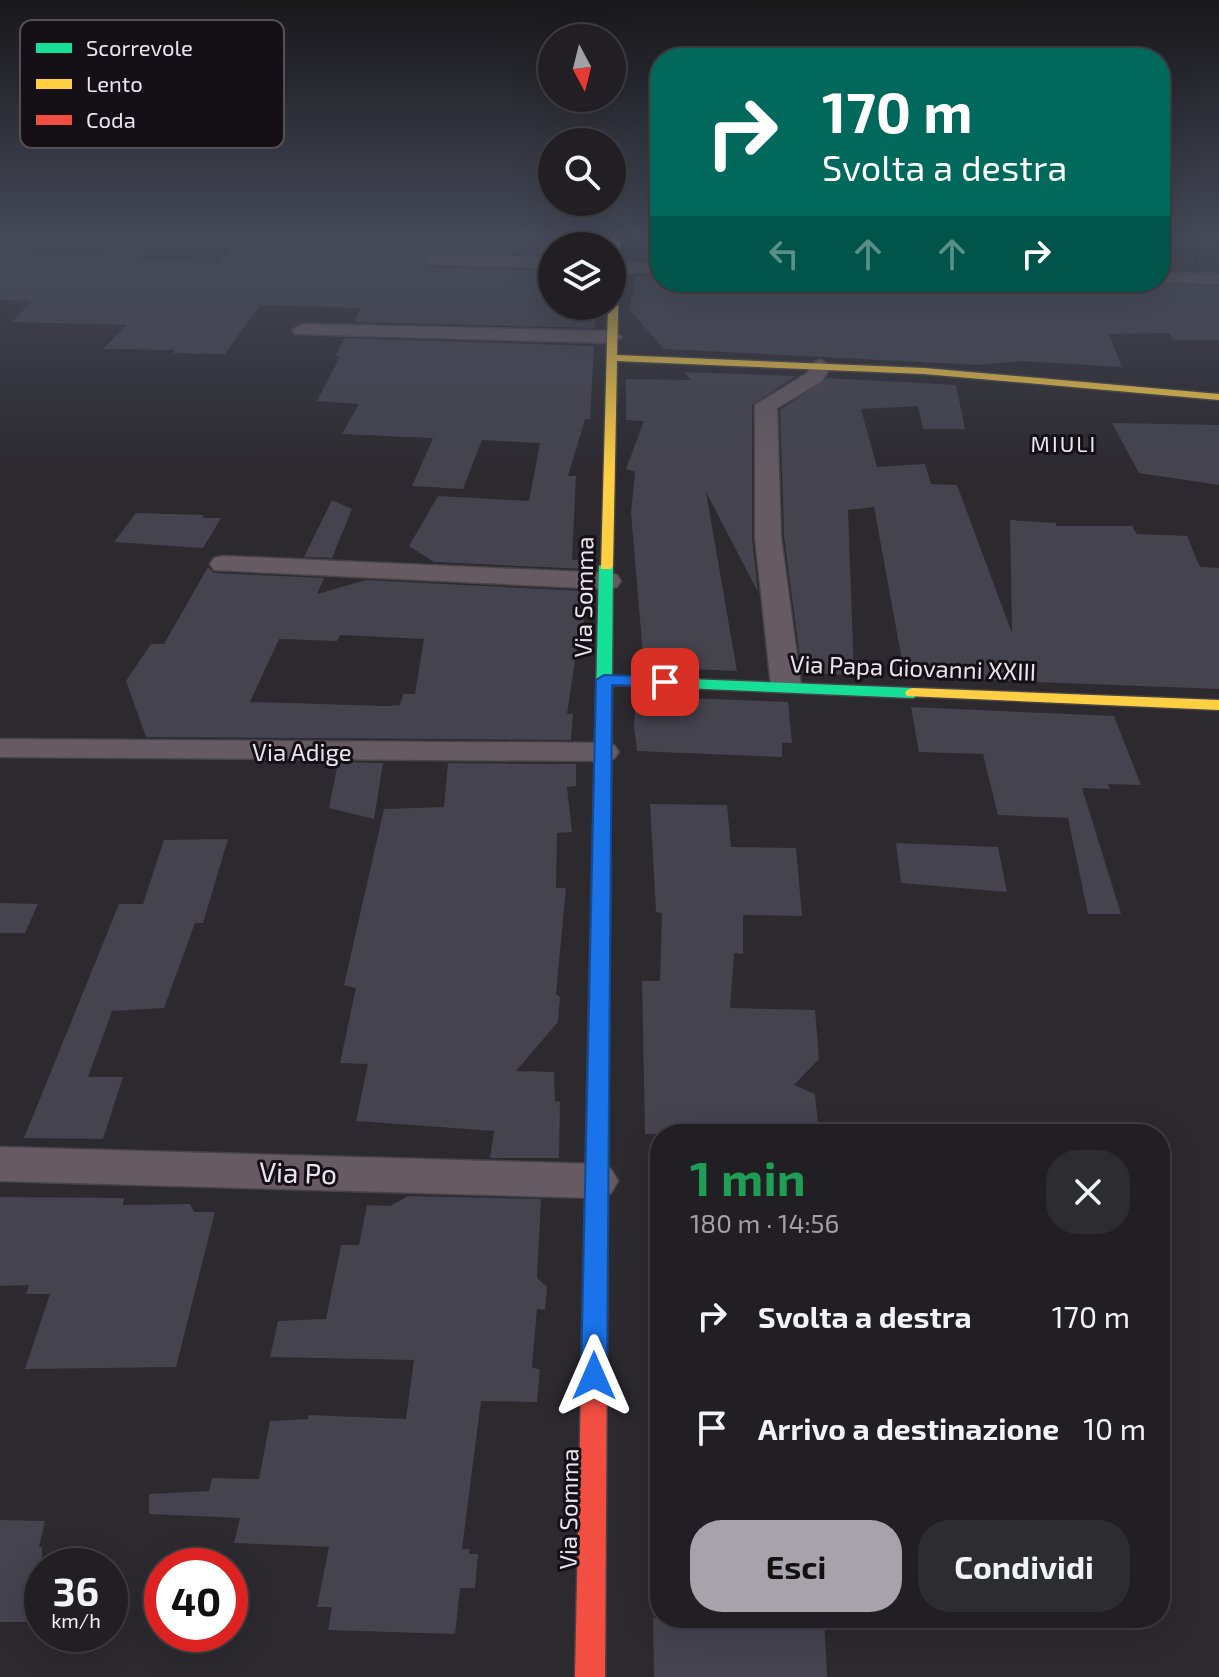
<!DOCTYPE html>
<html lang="it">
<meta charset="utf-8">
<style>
body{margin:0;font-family:"Exo 2",sans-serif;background:#2d2c30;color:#f1f3f6;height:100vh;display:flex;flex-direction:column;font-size:30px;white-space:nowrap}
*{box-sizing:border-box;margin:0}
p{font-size:26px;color:#a2a2a6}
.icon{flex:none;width:44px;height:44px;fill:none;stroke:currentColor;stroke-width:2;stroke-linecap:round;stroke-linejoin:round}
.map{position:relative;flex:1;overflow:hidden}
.details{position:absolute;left:650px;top:1124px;width:520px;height:504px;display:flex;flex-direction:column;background:#211f23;border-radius:32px;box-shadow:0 8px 32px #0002,0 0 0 2px #3e3d41}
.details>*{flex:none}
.top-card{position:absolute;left:650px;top:48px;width:520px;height:244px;border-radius:32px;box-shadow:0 8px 32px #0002,0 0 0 2px #3e3d41;background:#00695c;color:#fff;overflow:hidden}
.needle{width:52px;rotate:173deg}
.controls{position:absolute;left:538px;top:24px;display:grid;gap:16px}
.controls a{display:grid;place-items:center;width:88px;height:88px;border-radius:50%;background:#211f23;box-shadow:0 8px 32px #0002,0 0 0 2px #3e3d41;font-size:40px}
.speed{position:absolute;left:24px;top:1548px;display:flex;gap:16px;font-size:40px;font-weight:700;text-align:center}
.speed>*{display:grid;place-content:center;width:104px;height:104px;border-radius:50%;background:#211f23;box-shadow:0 8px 32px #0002,0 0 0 2px #3e3d41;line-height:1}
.speed small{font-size:20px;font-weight:400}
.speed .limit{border:12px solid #d22;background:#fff;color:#111}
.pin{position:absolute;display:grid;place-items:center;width:68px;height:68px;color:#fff;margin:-34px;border-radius:16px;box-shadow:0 4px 12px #0006}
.me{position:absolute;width:88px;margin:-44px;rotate:0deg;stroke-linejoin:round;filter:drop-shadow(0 0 6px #0008)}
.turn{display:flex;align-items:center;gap:28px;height:168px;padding:0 40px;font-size:36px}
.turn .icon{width:104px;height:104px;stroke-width:2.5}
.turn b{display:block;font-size:56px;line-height:68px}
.lanes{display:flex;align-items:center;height:76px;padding:0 40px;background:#0003;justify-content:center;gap:40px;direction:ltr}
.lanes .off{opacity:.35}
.round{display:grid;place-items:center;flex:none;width:84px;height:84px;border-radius:32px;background:#2d2c30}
.head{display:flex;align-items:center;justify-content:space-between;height:136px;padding:0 40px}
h1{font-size:48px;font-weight:700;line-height:60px;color:#1e9e55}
.cta{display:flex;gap:16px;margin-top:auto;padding:16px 40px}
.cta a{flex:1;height:92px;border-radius:32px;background:#a8a3aa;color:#111;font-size:32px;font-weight:700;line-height:92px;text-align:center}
.cta a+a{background:#2d2c30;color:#f1f3f6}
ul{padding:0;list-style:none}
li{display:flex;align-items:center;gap:24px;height:112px;padding:0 40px}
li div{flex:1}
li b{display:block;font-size:30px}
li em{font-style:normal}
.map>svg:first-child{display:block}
.building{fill:#44434e;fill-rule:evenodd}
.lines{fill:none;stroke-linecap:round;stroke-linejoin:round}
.street-casing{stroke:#474449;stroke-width:3}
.fast-casing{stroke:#474449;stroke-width:3}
.slow-casing{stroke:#474449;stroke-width:3}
.jam-casing{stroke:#474449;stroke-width:3}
.street{fill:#665b63;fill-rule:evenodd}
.fast{fill:#16e098;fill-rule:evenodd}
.slow{fill:#ffcf43;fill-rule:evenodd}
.jam{fill:#f24e42;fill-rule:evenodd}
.route{fill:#1a73e8;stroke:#114b97;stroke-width:2}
.labels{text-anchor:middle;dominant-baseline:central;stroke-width:6;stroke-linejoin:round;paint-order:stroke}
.far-neighbourhood-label{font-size:22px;letter-spacing:2px;fill:#eae5ed;stroke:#141016}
.street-label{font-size:24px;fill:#eae5ed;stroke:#141016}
.near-street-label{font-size:28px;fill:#eae5ed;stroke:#141016}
.key{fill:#141016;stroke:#545056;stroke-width:2}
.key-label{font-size:22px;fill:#eae5ed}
</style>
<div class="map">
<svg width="1219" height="1677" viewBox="0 0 1219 1677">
<rect width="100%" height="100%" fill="#2c292f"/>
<path class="building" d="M311,238L522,241L523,238H552V255L433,252L421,259L427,267L552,271V306H597L595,328L354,322L361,308L260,305L225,354L173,353L175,350L103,349L127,325L12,322L32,301L0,300V250L104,253L107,248L145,249L137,260L218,262L233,246H305Z
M643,238H660V260H639Z
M636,275L660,276V282H948L949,286L1037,287L1035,282H1151L1219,287V340H1173L1170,333L1109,334L1122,367L1021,361L979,365L664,349L629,309Z
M345,338L594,346L590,419H585L568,476H576L572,560H586L585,569L434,562L409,546L438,496L529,501L540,443L482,440L463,489L412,486L433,438L342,434L359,404L317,401L340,356H335Z
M684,372L796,376L752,405V537L758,592L706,492L737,671L644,667L631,513L635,472L626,469L644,421L626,420V379L691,380Z
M827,378L956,385L965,429H923L918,406L861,409L877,467L925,464L931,484L957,485L1012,633L1010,520L1056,523V526H1132L1137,534L1187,536L1200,567L1219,568V689L905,677L874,507L848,510L854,675L802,673L784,537L780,410Z
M1112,423L1219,425V485L1139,473Z
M332,500L352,509L332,558L304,557Z
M136,513L204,515L202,518H221L203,548L114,542Z
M208,567L214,573L324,578L317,594L366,580L585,591L583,647H577L567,714H573L571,740L146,737L126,681L151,644H164ZM340,635L424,639L415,694H403L400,705L386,706L250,702L279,639L337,641Z
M636,696L788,702L792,743H782V757L637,751L634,728Z
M911,707L1114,716L1141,785L1108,784L1110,789L1082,788L1121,914H1088L1068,818L998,815L983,754L919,752Z
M338,762L383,763L374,819L329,808Z
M448,763L576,764V786L567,787L572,832L557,833L556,888H566L556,994L560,997L558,1022L516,1071L554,1072L555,1101L560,1102L559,1158H490L494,1131L356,1121L368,1064L340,1063L356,988L344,985L384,809L444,807Z
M650,804L727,805L731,847L796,848L802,916L743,915V954L734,953L730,1008L815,1010L819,1059L794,1085L815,1094L819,1134H645L642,981H660L662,913L656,912Z
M228,839L203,923H195L164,1008L112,1011L88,1077H123L103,1139L24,1138L119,904H143L164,840Z
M896,843L998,847L1007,892L901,883Z
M0,903L38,904L25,933H0Z
M408,1196L541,1199L537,1278L547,1287L545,1310L537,1309L532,1367L540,1370L537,1402L481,1401L462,1549H470L469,1554H478L475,1588H460L455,1634L328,1630L332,1607H317L329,1547L234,1543L240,1518L149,1514V1494L209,1491L212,1478L259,1479L270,1421L308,1419L309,1415L406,1419L414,1360L270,1357L278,1321L326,1319L341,1245H359L367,1205L390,1206Z
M0,1197L124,1198L123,1205L190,1204L194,1212H215L176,1367L25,1369L50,1294H26L29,1285L0,1286Z
M0,1520L45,1521L39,1547H42V1622H0Z
M653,1618H824L827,1677H654Z"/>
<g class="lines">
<g class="street-casing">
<path id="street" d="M433,255L552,258V268L427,264L424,260Z
M612,262L660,263V273L614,272Z
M1160,273L1219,274V284L1154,282H1160Z
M302,324L612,331L622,337L612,343L295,334L292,330Z
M821,360L831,366L822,381L777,408L781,537L801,686L797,692H775L771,686L755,537V405L807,373L814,362Z
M223,556L608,573L617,575L621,581L617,587L608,589L214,570L210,564L214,558Z
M0,739L603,743L614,745L619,752L614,759L603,761L0,757Z
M0,1147L596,1164L611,1169L618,1181L611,1193L596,1198L0,1181Z"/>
</g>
<g class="fast-casing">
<path id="fast" d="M606,562L613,566L612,676L913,688L921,693L913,698L612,685L609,1006L606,1011H592L589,1006L599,566Z"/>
</g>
<g class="slow-casing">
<path id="slow" d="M610,238H620L617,355L924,368L1219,394V400L924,374L617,361L613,566L611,569H601L608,306H612Z
M913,688L1219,700V710L907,696L905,693L907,690Z"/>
</g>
<g class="jam-casing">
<path id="jam" d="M599,999L606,1001L609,1006L605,1677H575L589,1006L592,1001Z"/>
</g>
<use href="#street" class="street"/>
<use href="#fast" class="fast"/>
<use href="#slow" class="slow"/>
<use href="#jam" class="jam"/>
</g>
<linearGradient id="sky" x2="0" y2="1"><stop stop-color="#18171a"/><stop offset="0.5" stop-color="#454958"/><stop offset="1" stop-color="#454958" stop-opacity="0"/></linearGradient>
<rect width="1219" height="473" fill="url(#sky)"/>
<path class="route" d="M604,675L665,677L673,682L665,687L612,685L607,1376L603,1384L594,1388L585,1384L581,1376L596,680Z"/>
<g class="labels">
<g class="far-neighbourhood-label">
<text x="1064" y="443">MIULI</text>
</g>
<g class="street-label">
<text transform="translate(583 597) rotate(-89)">Via Somma</text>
<text transform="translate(913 667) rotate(2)">Via Papa Giovanni XXIII</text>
<text x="302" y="751">Via Adige</text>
<text transform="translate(568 1509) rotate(-89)">Via Somma</text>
</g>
<g class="near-street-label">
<text transform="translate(298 1172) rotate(2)">Via Po</text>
</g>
</g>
<rect x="20" y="20" width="264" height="128" rx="12" class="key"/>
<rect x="36" y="43" width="36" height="10" fill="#16e098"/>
<rect x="36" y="79" width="36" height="10" fill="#ffcf43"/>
<rect x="36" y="115" width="36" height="10" fill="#f24e42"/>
<g class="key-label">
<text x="86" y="56">Scorrevole</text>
<text x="86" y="92">Lento</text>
<text x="86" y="128">Coda</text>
</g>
</svg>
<div class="controls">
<a><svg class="needle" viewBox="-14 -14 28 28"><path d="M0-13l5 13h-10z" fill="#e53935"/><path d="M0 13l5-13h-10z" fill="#a2a2a6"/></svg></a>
<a><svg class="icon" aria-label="search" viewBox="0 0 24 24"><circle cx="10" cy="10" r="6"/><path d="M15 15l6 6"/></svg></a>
<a><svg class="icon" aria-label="layers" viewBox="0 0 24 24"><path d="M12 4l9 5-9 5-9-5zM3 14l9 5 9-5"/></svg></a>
</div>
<div class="speed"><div>36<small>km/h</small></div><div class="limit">40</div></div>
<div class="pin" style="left:665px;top:682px;background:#d93025"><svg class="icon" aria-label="arrive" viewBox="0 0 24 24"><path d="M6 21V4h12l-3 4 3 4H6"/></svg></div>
<svg class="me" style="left:594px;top:1376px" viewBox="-20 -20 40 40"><path d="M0-17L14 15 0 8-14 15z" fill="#1a73e8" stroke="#fff" stroke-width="4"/></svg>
<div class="top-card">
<div class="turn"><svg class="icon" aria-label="right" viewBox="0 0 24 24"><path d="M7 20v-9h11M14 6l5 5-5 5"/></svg><div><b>170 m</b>Svolta a destra</div></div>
<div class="lanes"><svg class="icon off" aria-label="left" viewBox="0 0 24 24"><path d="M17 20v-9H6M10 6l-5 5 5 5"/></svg><svg class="icon off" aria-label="ahead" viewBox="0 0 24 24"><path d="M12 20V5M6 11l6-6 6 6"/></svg><svg class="icon off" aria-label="ahead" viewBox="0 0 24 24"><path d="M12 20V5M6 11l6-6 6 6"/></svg><svg class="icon" aria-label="right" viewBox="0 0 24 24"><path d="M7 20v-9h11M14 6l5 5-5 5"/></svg></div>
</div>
<section class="details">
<div class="head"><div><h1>1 min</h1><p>180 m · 14:56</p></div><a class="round"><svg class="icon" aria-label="close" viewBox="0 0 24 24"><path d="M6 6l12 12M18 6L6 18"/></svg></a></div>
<ul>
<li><svg class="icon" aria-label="right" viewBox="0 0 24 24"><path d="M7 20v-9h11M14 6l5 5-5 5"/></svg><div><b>Svolta a destra</b></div><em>170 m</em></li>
<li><svg class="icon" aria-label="arrive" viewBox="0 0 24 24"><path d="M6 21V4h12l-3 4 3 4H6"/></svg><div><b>Arrivo a destinazione</b></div><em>10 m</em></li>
</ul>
<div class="cta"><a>Esci</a><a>Condividi</a></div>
</section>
</div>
